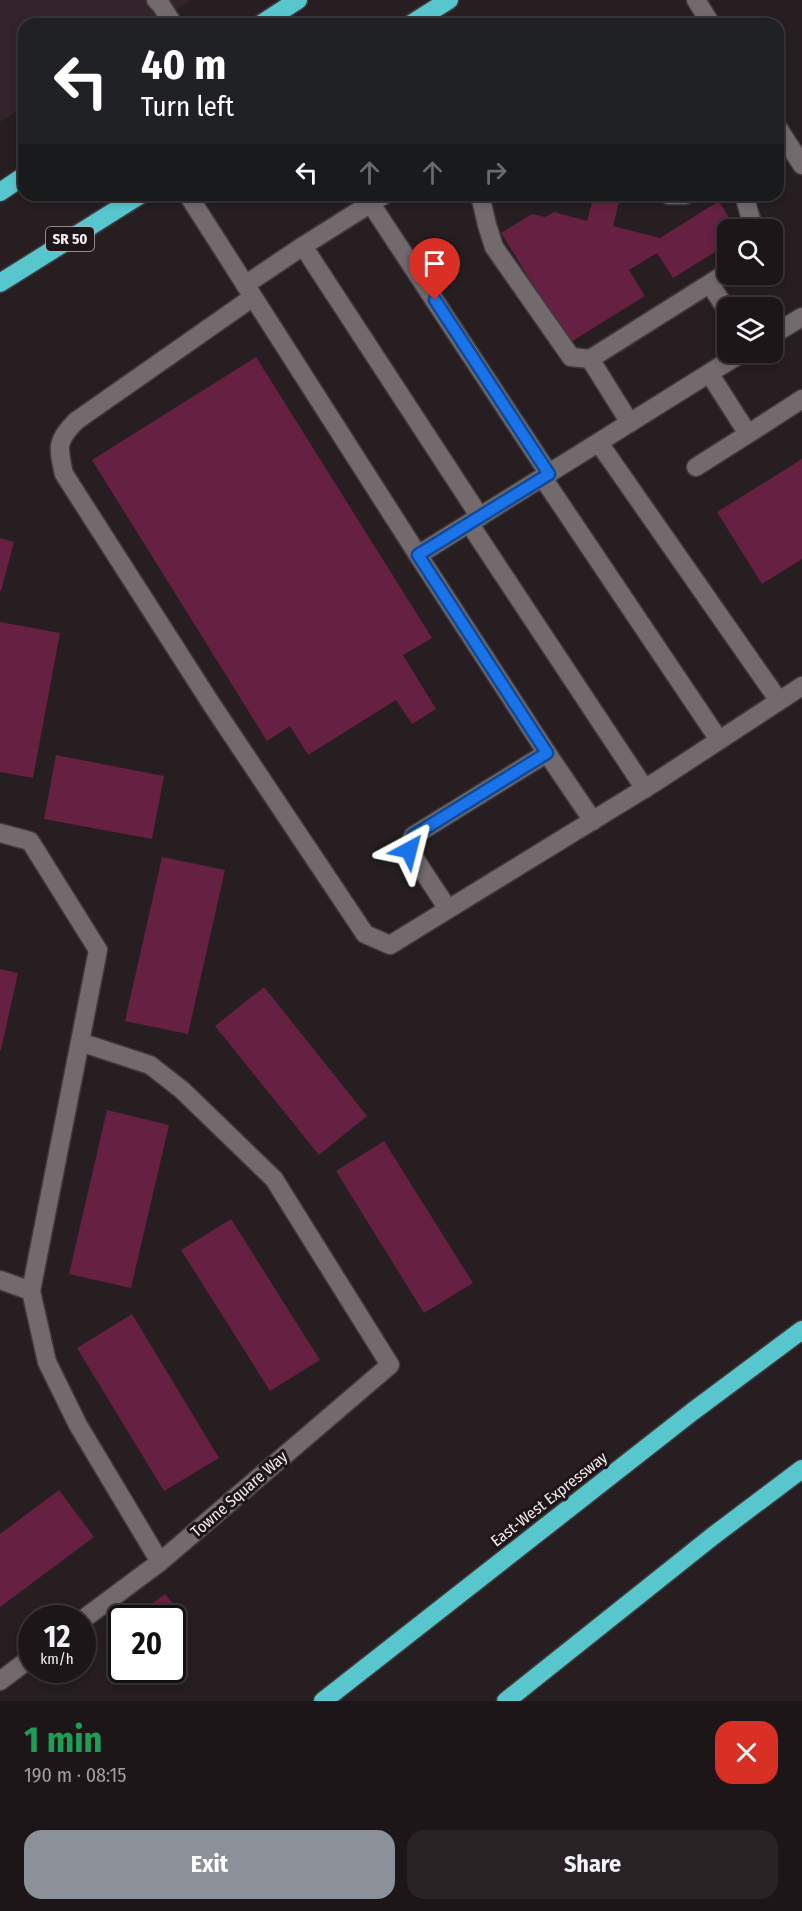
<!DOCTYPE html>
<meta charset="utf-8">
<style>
body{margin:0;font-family:"Fira Sans Condensed",sans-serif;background:#292326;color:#f1f3f6;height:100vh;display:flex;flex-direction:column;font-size:22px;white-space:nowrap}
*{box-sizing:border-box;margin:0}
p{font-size:20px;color:#a09fa2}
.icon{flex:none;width:33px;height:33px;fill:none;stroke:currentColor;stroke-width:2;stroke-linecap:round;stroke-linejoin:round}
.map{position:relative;height:1701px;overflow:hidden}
.details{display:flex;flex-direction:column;background:#1c1619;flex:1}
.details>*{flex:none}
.top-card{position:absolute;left:18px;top:18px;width:766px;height:183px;border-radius:18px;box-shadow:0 3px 9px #0003,0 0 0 2px #3a3538;background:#202124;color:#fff;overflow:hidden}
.fabs{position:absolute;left:717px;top:219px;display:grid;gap:12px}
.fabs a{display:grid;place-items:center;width:66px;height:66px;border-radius:12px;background:#1c1619;box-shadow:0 3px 9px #0003,0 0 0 2px #3a3538;font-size:30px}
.speed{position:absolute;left:18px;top:1605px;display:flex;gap:12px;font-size:30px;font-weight:700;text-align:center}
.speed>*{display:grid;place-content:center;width:78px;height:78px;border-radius:50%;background:#1c1619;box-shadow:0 3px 9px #0003,0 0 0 2px #3a3538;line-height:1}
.speed small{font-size:15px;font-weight:400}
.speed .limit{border:3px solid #111;border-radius:9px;background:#fff;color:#111}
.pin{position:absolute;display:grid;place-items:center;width:51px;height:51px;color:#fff;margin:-62px -26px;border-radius:50% 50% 50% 0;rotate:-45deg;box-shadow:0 0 6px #0007}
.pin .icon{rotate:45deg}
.me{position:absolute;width:66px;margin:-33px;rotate:38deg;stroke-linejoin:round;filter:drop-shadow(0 0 4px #0008)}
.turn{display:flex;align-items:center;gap:21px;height:126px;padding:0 24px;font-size:27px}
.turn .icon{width:78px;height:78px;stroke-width:2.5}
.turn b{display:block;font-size:42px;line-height:51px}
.lanes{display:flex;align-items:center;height:57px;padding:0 24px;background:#0003;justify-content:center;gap:30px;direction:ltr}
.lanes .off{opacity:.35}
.round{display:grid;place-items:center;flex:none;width:63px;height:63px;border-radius:18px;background:#292326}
.summary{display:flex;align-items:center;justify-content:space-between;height:102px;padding:0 24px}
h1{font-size:36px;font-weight:700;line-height:45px;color:#1e9e55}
.cta{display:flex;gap:12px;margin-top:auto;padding:12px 24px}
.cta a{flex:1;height:69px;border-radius:18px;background:#8c9099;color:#fff;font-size:24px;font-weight:700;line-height:69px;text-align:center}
.cta a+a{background:#292326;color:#f1f3f6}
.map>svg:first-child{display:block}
.built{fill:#32242a}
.building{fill:#662042}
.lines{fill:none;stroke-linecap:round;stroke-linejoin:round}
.minor-casing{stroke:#413b3d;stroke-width:21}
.highway-casing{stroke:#413b3d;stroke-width:21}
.minor{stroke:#736a6d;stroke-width:18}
.highway{stroke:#58c7cd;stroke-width:18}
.route-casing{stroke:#114b97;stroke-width:15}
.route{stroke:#1a73e8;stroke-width:10}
.labels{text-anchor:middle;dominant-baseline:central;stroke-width:6;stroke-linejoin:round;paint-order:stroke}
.shield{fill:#1d1518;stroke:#b4adaf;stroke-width:1.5}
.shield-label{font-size:15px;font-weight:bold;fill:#f4eef0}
.street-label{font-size:16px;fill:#f4eef0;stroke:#1d1518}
</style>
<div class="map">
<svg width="802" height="1701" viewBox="0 0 802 1701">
<rect width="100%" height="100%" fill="#261e21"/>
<path class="built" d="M0,0H191L153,24H24V107L0,122Z"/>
<path class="building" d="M594,195H621L613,226L660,238L719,201L736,230H728V244L673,278L657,253L629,270L645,296L569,343L501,233L532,214L545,217L554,212L587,221Z
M256,357L432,638L403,655L436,709L412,724L396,700L308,755L290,726L267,741L92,460Z
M802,459V559L762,584L717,512Z
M0,538L14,542L1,591H0Z
M0,622L60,633L33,778L0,772Z
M56,755L164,776L152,839L44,819Z
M162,857L225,870L188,1034L125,1021Z
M0,969L18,973L1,1050H0Z
M264,987L367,1116L319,1155L215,1026Z
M107,1110L169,1125L131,1288L69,1274Z
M384,1141L473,1283L424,1313L336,1171Z
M231,1219L320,1360L270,1391L181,1250Z
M132,1314L219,1458L164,1491L77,1348Z
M59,1490L94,1537L0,1607V1534Z
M165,1594L185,1619L172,1628V1618H133Z
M122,1627V1653L109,1636Z"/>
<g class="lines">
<g class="minor-casing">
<path id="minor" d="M156,0L161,5L173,24
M696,0L711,24
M778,128L802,165
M188,195L418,555L743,352
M480,195L487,225L494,247L571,357L590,359L728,272
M669,195H685
M744,195L754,230
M371,204L549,474
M303,246L480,517
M710,284L728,312
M245,285L303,246L384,195
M253,297L76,421C56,441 58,447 64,474L212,705L365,934L390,945L657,781L802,686
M772,335L802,317
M590,359L630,423
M709,373L748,434L802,399
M599,443L779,701
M696,467L748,434
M543,478L719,740
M469,523L645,789
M418,555L547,753
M0,833L30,841L98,950L31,1291L47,1362L78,1425L160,1562
M448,909L409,850L413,836L547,753L593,821
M80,1042L150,1065L182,1090L274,1179L390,1365L160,1562L82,1620
M0,1280L31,1291
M0,1681L32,1657"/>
</g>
<g class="highway-casing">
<path id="highway" d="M261,24L298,0
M411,24L449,0
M0,192L24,176
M0,283L140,195
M323,1701L692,1412L802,1330
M506,1701L713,1536L802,1469"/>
</g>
<use href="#minor" class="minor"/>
<use href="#highway" class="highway"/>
</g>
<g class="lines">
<g class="route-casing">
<path id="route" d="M409,850L413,836L547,753L418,555L549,474L435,300"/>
</g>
<use href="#route" class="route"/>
</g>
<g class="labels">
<rect class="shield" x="46" y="227" width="48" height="24" rx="4.5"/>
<g class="shield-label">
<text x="70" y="239">SR 50</text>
</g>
<g class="street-label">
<text transform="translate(239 1494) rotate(-41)">Towne Square Way</text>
<text transform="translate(549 1499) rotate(-38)">East-West Expressway</text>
</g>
</g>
</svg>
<div class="fabs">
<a><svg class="icon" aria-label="search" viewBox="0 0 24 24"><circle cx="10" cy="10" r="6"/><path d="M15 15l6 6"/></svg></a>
<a><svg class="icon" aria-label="layers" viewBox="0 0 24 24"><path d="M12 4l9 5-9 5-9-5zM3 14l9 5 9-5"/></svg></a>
</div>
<div class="speed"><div>12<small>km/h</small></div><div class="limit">20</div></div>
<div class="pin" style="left:435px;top:300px;background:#d93025"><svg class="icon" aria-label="arrive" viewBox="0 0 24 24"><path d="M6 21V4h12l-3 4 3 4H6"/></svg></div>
<svg class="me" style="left:409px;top:850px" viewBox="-20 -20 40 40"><path d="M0-17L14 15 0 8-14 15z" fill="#1a73e8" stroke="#fff" stroke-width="4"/></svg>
<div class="top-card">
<div class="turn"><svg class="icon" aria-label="left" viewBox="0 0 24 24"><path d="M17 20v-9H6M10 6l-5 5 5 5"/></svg><div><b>40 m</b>Turn left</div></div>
<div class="lanes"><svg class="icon" aria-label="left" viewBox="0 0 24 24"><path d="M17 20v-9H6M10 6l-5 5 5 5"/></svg><svg class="icon off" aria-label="ahead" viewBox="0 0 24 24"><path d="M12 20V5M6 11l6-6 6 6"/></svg><svg class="icon off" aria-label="ahead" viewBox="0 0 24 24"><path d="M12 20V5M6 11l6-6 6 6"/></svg><svg class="icon off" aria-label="right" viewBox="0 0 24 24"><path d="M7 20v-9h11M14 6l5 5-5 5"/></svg></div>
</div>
</div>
<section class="details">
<div class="summary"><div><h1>1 min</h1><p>190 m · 08:15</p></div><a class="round" style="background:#d93025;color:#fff"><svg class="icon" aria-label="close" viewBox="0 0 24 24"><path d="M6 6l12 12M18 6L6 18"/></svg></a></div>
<div class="cta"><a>Exit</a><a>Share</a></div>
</section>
